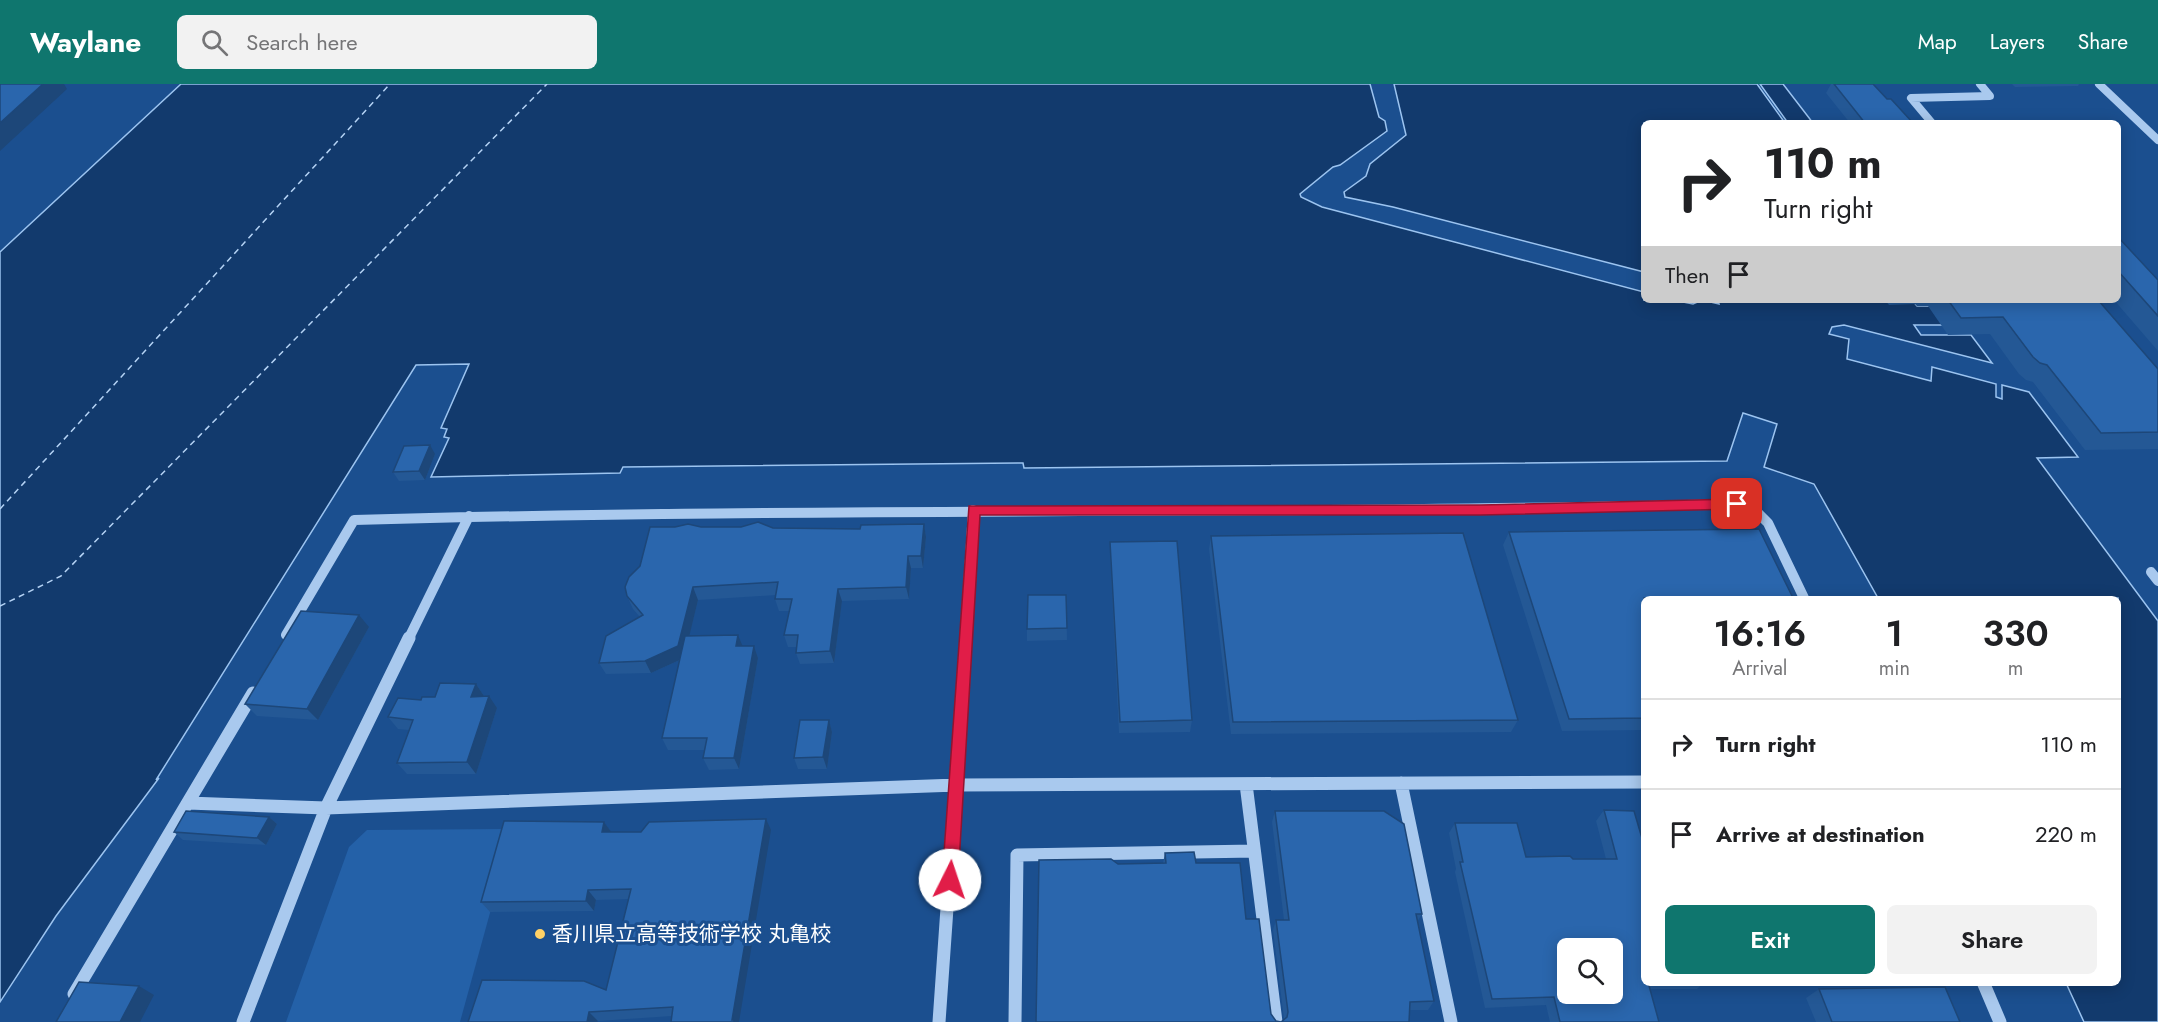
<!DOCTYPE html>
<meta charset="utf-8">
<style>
body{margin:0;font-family:Jost,"Noto Sans JP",sans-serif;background:#f2f2f2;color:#202124;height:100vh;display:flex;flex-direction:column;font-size:22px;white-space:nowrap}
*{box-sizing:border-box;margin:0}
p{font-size:20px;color:#757577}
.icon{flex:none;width:33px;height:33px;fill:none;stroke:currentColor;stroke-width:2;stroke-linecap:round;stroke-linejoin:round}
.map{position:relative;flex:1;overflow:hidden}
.sheet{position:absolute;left:1641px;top:512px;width:480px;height:390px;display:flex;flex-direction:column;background:#fff;border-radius:9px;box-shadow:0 3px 15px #0003}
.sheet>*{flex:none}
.guide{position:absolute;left:1641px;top:36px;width:480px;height:183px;border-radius:9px;box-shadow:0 3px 15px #0003;background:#fff;color:#202124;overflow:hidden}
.controls{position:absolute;left:1557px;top:854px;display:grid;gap:12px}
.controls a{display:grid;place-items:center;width:66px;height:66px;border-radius:9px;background:#fff;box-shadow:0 3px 15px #0003;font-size:30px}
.pin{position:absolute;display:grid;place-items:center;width:51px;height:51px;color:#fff;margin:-26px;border-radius:12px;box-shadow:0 3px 9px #0006}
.me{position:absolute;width:66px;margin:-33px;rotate:4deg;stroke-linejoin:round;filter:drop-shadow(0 0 4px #0008)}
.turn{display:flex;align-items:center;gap:21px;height:126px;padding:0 24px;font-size:27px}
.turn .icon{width:78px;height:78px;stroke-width:2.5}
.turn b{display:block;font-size:42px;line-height:51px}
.then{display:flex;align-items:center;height:57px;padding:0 24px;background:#0003;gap:12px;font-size:22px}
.eta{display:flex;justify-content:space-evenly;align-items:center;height:102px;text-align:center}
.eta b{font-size:36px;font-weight:600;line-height:42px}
.action{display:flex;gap:12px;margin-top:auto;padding:12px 24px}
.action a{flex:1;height:69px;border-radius:9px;background:#0f766e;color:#fff;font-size:24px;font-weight:600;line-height:69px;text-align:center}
.action a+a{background:#f2f2f2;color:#202124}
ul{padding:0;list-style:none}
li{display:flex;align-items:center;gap:18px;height:90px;padding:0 24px;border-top:2px solid #e0e0e0}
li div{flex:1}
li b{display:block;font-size:22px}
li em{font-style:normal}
header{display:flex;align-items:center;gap:36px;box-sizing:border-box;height:84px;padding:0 30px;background:#0f766e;color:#fff}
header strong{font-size:28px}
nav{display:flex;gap:33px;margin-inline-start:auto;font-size:21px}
.search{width:420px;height:54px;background:#f2f2f2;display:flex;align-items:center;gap:15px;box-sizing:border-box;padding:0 21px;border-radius:9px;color:#757577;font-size:22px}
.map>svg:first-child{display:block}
.green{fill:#2461a8}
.water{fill:#123a6d;stroke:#9cc4f0;stroke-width:1.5}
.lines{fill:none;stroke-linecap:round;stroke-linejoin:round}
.ferry{stroke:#b5d3f5;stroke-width:1.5;stroke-dasharray:6 4.5;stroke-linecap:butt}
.minor-far2{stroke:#a9c9ee;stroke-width:8}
.minor-far1{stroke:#a9c9ee;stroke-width:10}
.minor{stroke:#a9c9ee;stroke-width:13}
.wall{fill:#245895}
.shaded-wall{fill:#1d4779}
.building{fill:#2a66ad;stroke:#1d4779;stroke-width:1.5;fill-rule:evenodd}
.route{fill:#e11d48;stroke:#92132f;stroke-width:1.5}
.poi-dot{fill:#ffd166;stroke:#1b4f8f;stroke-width:2}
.labels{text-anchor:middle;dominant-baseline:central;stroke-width:6;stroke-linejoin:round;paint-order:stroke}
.near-poi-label{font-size:21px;fill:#fff;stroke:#1b4f8f;text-anchor:start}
</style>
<header>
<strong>Waylane</strong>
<div class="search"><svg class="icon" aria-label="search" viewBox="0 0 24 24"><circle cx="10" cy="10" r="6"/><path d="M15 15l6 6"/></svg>Search here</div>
<nav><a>Map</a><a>Layers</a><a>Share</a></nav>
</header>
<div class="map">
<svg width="2158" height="938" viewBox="0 0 2158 938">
<rect width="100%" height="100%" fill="#1b4f8f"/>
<path class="green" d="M513,745L460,938H286L349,763L367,746Z"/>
<path class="water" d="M181,0H1370L1379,33L1385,37L1387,47L1340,81L1333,83L1300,110L1301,113L1322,123L1644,208V216H1673L1693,220L1702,216L1719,220L1718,216H1912L1917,222H1936L1949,241H1914L1921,251H1971L1992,279L1844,241L1832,243L1829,250L1849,255L1847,275L1931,297L1932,283L1996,300V313L2002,315V301L2029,308L2078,373L2037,374L2158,537V938H2084L2066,899L2118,898V514H1878L1814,400L1764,383L1777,340L1743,329L1727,377L1024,384L1023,379L623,383L620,389L431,393L449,354L444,353L447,345L441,344L469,280L416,281L156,696L159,694L56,832L0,918V168Z
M1394,0H1757L1785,39H1644V188L1393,123L1345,113L1344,108L1366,92L1370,80L1406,51Z
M1760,0H1783L1813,39H1788Z"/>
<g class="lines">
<path class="ferry" d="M0,425L390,0
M0,522L61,492L547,0"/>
<path class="minor-far2" d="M2099,0L2158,56
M1932,39L1911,14L1990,12L1980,0"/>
<path class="minor-far1" d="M2151,488L2158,497
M286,551L354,436C815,423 1276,431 1737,420L1755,426L1768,439L1804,514
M408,556L469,432
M965,556L973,426"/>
<path class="minor" d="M1401,699L1451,938
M1246,700L1276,938
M188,719L326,724L957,701L1644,698
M1983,898L2000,938
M74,910L253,609
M243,938L326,724L409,554
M939,938L966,554
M1015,938L1017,771L1254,767"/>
</g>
<path class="wall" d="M1831,0H1873L1887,15L1913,39H1850L1826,9Z
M2012,0H2079L2078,2L2015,3Z
M2118,153L2158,196V267L2114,216H2118Z
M1885,216H2098L2158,285V365L2085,366L2033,298L2026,296L2019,290L1990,250L1948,251L1928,222H1917L1915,220L1889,221Z
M435,370L425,396L399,397L393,388Z
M924,440L926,453L923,484H911L909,515L842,517L834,579L800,580L796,569L797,563H788L784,551L789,527H779L775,515L776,511L698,516L689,552L742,562H754L758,574L739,685L709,686L703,674L705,666H668L662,654L680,576L651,589L606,590L599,579L640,533L633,525L627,512L701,443L860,445Z
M1509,448L1644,514V646L1562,647L1503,461Z
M1211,452L1518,636L1511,648L1231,650L1209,465Z
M1110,458L1192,636L1190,648L1119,649L1110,470Z
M1066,511L1067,556L1027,557V545Z
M369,543L318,636L257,632L245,620Z
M476,600L484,612L497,624L476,690H407L397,679L409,646L398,645L388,633L421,616L435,613Z
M829,636L832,648L827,685H798L794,674Z
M1604,726L1644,761V898H1704L1697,905H1650L1659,938H1550L1546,921L1485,924L1455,788L1456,785L1449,749L1455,739L1526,773L1606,775L1596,737Z
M1275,727L1422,830L1417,838L1434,917L1428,926H1409V938H1036L1118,780L1163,779L1165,769L1196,779L1246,835L1271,930L1276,937L1281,938L1284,935L1273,846L1276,836H1284L1272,738Z
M269,733L277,740L266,761L183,756L174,748Z
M604,738L611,748L771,746L672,932L598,937L468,938L606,906L629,815L596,816L594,827L490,828L481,818Z
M1819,905L1960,938H1816L1806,914Z"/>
<path class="shaded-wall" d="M43,0H64L67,5L0,67V39Z
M430,361L435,370L425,396L419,387Z
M924,440L926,453L923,484L921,472Z
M908,472L911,484L909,515L906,503Z
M693,503L698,516L684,574L651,589L645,577Z
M838,505L842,517L834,579L830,567Z
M359,531L369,543L318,636L307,625Z
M738,551L743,563L736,562Z
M754,562L758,574L739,685L734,674Z
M476,600L484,612L471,613Z
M489,612L497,624L476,690L467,678Z
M829,636L832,648L827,685L823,673Z
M269,733L277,740L266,761L257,754Z
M766,735L771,746L739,938H733L732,936Z
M604,738L612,749L602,748Z
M588,806L596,816L594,827L586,817Z
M139,902L154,911L140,938H120Z
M589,928L598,937L597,938H587Z"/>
<path class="building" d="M0,0H43L0,39Z
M1834,0H1873L1887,15H1891L1913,39H1865Z
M2118,153L2158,196V232L2118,187Z
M1948,216H2098L2158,285V348L2101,349L2047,281L2040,279L2033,273L2003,233L1961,234Z
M430,361L419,387L393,388L404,362Z
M758,438L773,444L860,445L861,441L924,440L921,472H908L906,503L838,505L830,567L796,569L798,551H784L792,515H775L778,498L693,503L678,562L645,577L599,579L606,552L643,531L627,512L625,503L629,493L640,482L650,443H675L688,440L701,443H741Z
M1759,445L1793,514H1644V634L1569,635L1509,448Z
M1463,449L1518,636L1233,638L1211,452Z
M1177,457L1192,636L1120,638L1110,458Z
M1028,511H1066L1067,544L1027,545Z
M301,527L359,531L307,625L245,620Z
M738,551L736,562H754L734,674H703L707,654H662L685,552Z
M440,599L476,600L471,613L489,612L467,678L397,679L413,636L388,633L398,614L421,616L422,613H435Z
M800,636H829L823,673L794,674Z
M1604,726L1634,727L1644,761V898H1648L1659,938H1560L1554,913L1492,915L1460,778H1463L1455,739H1517L1526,773L1570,772L1573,775H1617ZM1568,864H1612V909H1568Z
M186,727L269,733L257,754L174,748Z
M1275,727H1384L1404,740L1422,830H1416L1434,917L1410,918L1409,938H1036L1039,776L1111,775L1118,780L1166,779L1165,769L1194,768L1196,779H1240L1246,835H1259L1271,930L1276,937L1281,938L1287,933L1288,928L1276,836H1289Z
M766,735L732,936H734V938H671L673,923L589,928L587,938H468L482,896L584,897L606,906L631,805L588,806L586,817L481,818L504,737L604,738L602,748H641L649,738Z
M79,898L139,902L120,938H56Z
M1945,903L1960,938H1832L1819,905Z"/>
<path class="route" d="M1737,415L1743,420L1737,425L1481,431H980L958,796L956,801L950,803L944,801L942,796L969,422L1481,421Z"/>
<circle class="poi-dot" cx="540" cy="850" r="6"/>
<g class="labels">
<g class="near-poi-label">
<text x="552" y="850">香川県立高等技術学校 丸亀校</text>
</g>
</g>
</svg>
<div class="controls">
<a><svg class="icon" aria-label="search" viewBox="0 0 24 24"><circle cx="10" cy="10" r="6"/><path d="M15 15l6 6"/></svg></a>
</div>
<div class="pin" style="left:1737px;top:420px;background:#d93025"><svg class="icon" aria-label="arrive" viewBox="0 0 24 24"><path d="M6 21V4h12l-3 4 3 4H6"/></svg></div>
<svg class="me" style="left:950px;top:796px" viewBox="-20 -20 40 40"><circle r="19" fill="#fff"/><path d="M0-13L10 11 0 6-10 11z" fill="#e11d48"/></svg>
<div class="guide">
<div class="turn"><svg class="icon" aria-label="right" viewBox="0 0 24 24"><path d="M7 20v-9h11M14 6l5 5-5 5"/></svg><div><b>110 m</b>Turn right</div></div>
<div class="then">Then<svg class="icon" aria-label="arrive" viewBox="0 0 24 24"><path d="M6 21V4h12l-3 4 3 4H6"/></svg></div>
</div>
<section class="sheet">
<div class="eta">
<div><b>16:16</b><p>Arrival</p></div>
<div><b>1</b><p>min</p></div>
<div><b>330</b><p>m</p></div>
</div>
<ul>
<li><svg class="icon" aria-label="right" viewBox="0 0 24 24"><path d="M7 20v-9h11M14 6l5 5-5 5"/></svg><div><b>Turn right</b></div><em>110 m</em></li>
<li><svg class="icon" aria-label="arrive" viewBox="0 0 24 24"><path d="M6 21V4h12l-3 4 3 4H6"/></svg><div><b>Arrive at destination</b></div><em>220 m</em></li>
</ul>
<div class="action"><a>Exit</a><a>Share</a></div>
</section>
</div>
